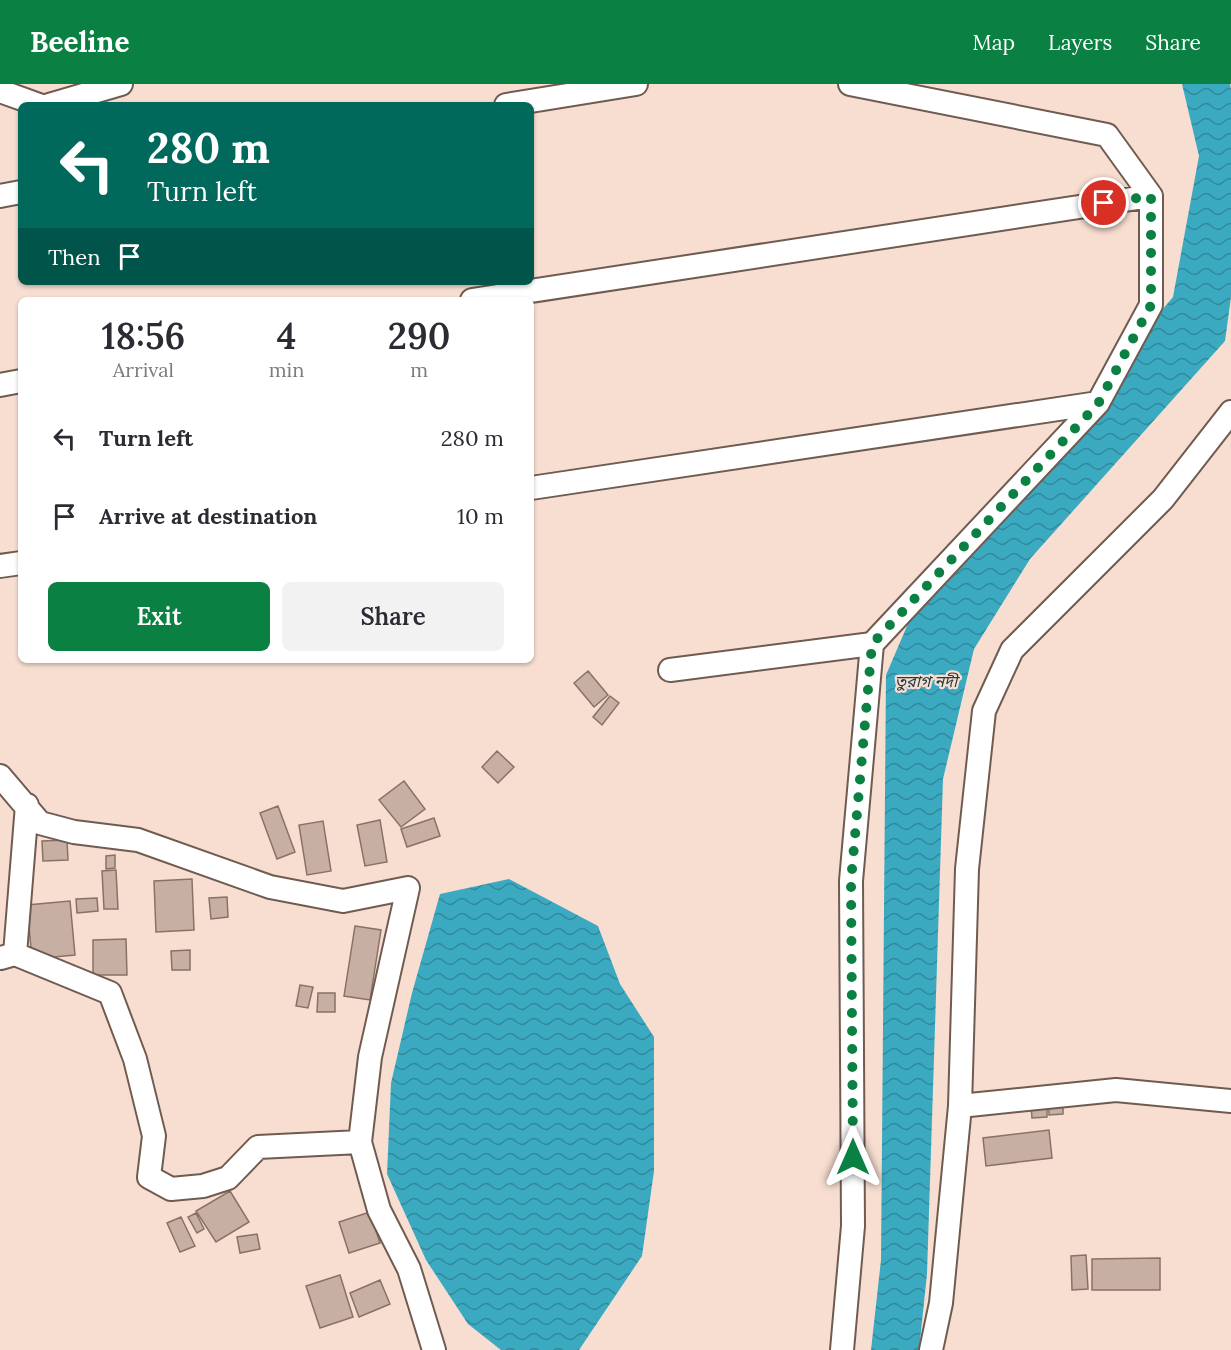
<!DOCTYPE html>
<meta charset="utf-8">
<style>
body{margin:0;font-family:Lora,"Noto Sans Bengali",serif;background:#f2f2f3;color:#2b2b33;height:100vh;display:flex;flex-direction:column;font-size:22px;white-space:nowrap}
*{box-sizing:border-box;margin:0}
p{font-size:20px;color:#7c7c81}
.icon{flex:none;width:33px;height:33px;fill:none;stroke:currentColor;stroke-width:2;stroke-linecap:round;stroke-linejoin:round}
.map{position:relative;flex:1;overflow:hidden}
.side{position:absolute;left:18px;top:213px;width:516px;height:366px;display:flex;flex-direction:column;background:#fff;border-radius:9px;box-shadow:0 2px 4px #0004}
.side>*{flex:none}
.banner{position:absolute;left:18px;top:18px;width:516px;height:183px;border-radius:9px;box-shadow:0 2px 4px #0004;background:#00695c;color:#fff;overflow:hidden}
.pin{position:absolute;display:grid;place-items:center;width:51px;height:51px;color:#fff;margin:-26px;border:3px solid #fff;border-radius:50%;box-shadow:0 2px 6px #0007}
.me{position:absolute;width:66px;margin:-33px;rotate:0deg;stroke-linejoin:round;filter:drop-shadow(0 0 4px #0008)}
.turn{display:flex;align-items:center;gap:21px;height:126px;padding:0 30px;font-size:27px}
.turn .icon{width:78px;height:78px;stroke-width:2.5}
.turn b{display:block;font-size:42px;line-height:51px}
.then{display:flex;align-items:center;height:57px;padding:0 30px;background:#0003;gap:12px;font-size:22px}
.eta{display:flex;justify-content:space-evenly;align-items:center;height:102px;text-align:center}
.eta b{font-size:36px;font-weight:600;line-height:42px}
.primary-button{display:flex;gap:12px;margin-top:auto;padding:12px 30px}
.primary-button a{flex:1;height:69px;border-radius:9px;background:#0b8043;color:#fff;font-size:24px;font-weight:600;line-height:69px;text-align:center}
.primary-button a+a{background:#f2f2f3;color:#2b2b33}
ul{padding:0;list-style:none}
li{display:flex;align-items:center;gap:18px;height:78px;padding:0 30px}
li div{flex:1}
li b{display:block;font-size:22px}
li em{font-style:normal}
header{display:flex;align-items:center;gap:36px;box-sizing:border-box;height:84px;padding:0 30px;background:#0b8043;color:#fff}
header strong{font-size:28px}
nav{display:flex;gap:33px;margin-inline-start:auto;font-size:21px}
.map>svg:first-child{display:block}
.water{fill:url(#water-waves)}
.building{fill:#c7afa3;stroke:#887266;stroke-width:1.5}
.lines{fill:none;stroke-linecap:round;stroke-linejoin:round}
.minor-casing{stroke:#705b50;stroke-width:26}
.minor{stroke:#fff;stroke-width:22}
.route{stroke:#0b8043;stroke-width:10;stroke-dasharray:0 18}
.labels{text-anchor:middle;dominant-baseline:central;stroke-width:4.5;stroke-linejoin:round;paint-order:stroke}
.water-label{font-size:16px;font-style:italic;fill:#233b41;stroke:#f7ded1}
</style>
<header>
<strong>Beeline</strong>
<nav><a>Map</a><a>Layers</a><a>Share</a></nav>
</header>
<div class="map">
<svg width="1231" height="1266" viewBox="0 0 1231 1266">
<defs>
<pattern id="water-waves" width="16" height="10" patternUnits="userSpaceOnUse" patternTransform="scale(1.5)"><rect width="16" height="10" fill="#3baac1"/><path d="M0 5q4-4 8 0t8 0" fill="none" stroke="#31899c"/></pattern>
</defs>
<rect width="100%" height="100%" fill="#f7ded1"/>
<path class="water" d="M1182,0H1230L1231,5V213L1225,257L1030,475L974,565L943,695L927,1190L919,1266H871L881,1176L886,591L919,514L1173,213L1199,72Z
M509,795L598,842L620,900L654,953V1087L642,1172L579,1266H501L468,1240L426,1176L387,1090L391,999L412,909L440,810Z"/>
<path class="building" d="M588,587L608,611L594,623L574,599Z
M610,612L619,619L602,641L593,633Z
M497,667L514,683L498,699L482,683Z
M404,697L425,725L401,743L379,716Z
M278,722L295,768L277,775L260,729Z
M434,734L440,752L407,763L401,745Z
M380,736L387,778L365,782L357,741Z
M323,737L331,787L307,791L299,741Z
M67,756L68,776L43,777L42,757Z
M115,771V784L106,785V772Z
M116,786L118,825H104L102,787Z
M192,795L194,846L156,848L154,797Z
M227,813L228,833L211,835L209,814Z
M97,814L98,827L77,829L76,815Z
M70,817L75,871L32,875L27,821Z
M355,842L381,846L370,916L344,912Z
M126,855L127,891H93V856Z
M190,866V886H172L171,867Z
M300,901L313,903L308,924L296,922Z
M318,909H335V928H317Z
M1049,1020H1063V1030L1049,1031Z
M1047,1021V1033L1032,1034L1031,1022Z
M1049,1046L1052,1074L986,1082L983,1054Z
M230,1107L249,1138L216,1158L196,1127Z
M370,1128L380,1159L349,1169L339,1138Z
M196,1129L204,1145L197,1149L188,1133Z
M181,1133L195,1162L180,1168L167,1139Z
M257,1150L260,1165L240,1169L237,1153Z
M1086,1171L1088,1205L1072,1206L1071,1172Z
M1160,1174V1206H1092V1175Z
M340,1191L353,1233L320,1244L306,1202Z
M380,1196L390,1220L359,1233L350,1209Z"/>
<g class="lines">
<g class="minor-casing">
<path id="minor" d="M0,7L39,21
M49,21L121,0
M506,21L636,0
M0,112L21,108
M472,216L1151,112
M0,301L21,297
M531,404L1098,319
M0,482L21,479
M670,586L872,560
M0,692L40,739L74,748L138,756L270,803L343,817L408,804L370,973L360,1058L379,1126L409,1185L434,1266
M15,870L110,909L135,975L154,1052L149,1093L171,1105L203,1102L228,1094L258,1063L360,1058
M1,874L15,870L27,721
M960,1022L1116,1006L1231,1017
M842,1266L853,1142L851,797L872,560L1098,319L1151,221V112L1107,51L850,0
M931,1266L941,1219L960,1022L967,785L984,627L1012,566L1163,415L1231,328"/>
</g>
<use href="#minor" class="minor"/>
</g>
<g class="lines">
<path class="route" d="M853,1073L851,797L872,560L1098,320L1151,221V112L1104,119"/>
</g>
<g class="labels">
<g class="water-label">
<text x="926" y="597">তুরাগ নদী</text>
</g>
</g>
</svg>
<div class="pin" style="left:1104px;top:119px;background:#d93025"><svg class="icon" aria-label="arrive" viewBox="0 0 24 24"><path d="M6 21V4h12l-3 4 3 4H6"/></svg></div>
<svg class="me" style="left:853px;top:1073px" viewBox="-20 -20 40 40"><path d="M0-17L14 15 0 8-14 15z" fill="#0b8043" stroke="#fff" stroke-width="4"/></svg>
<div class="banner">
<div class="turn"><svg class="icon" aria-label="left" viewBox="0 0 24 24"><path d="M17 20v-9H6M10 6l-5 5 5 5"/></svg><div><b>280 m</b>Turn left</div></div>
<div class="then">Then<svg class="icon" aria-label="arrive" viewBox="0 0 24 24"><path d="M6 21V4h12l-3 4 3 4H6"/></svg></div>
</div>
<section class="side">
<div class="eta">
<div><b>18:56</b><p>Arrival</p></div>
<div><b>4</b><p>min</p></div>
<div><b>290</b><p>m</p></div>
</div>
<ul>
<li><svg class="icon" aria-label="left" viewBox="0 0 24 24"><path d="M17 20v-9H6M10 6l-5 5 5 5"/></svg><div><b>Turn left</b></div><em>280 m</em></li>
<li><svg class="icon" aria-label="arrive" viewBox="0 0 24 24"><path d="M6 21V4h12l-3 4 3 4H6"/></svg><div><b>Arrive at destination</b></div><em>10 m</em></li>
</ul>
<div class="primary-button"><a>Exit</a><a>Share</a></div>
</section>
</div>
